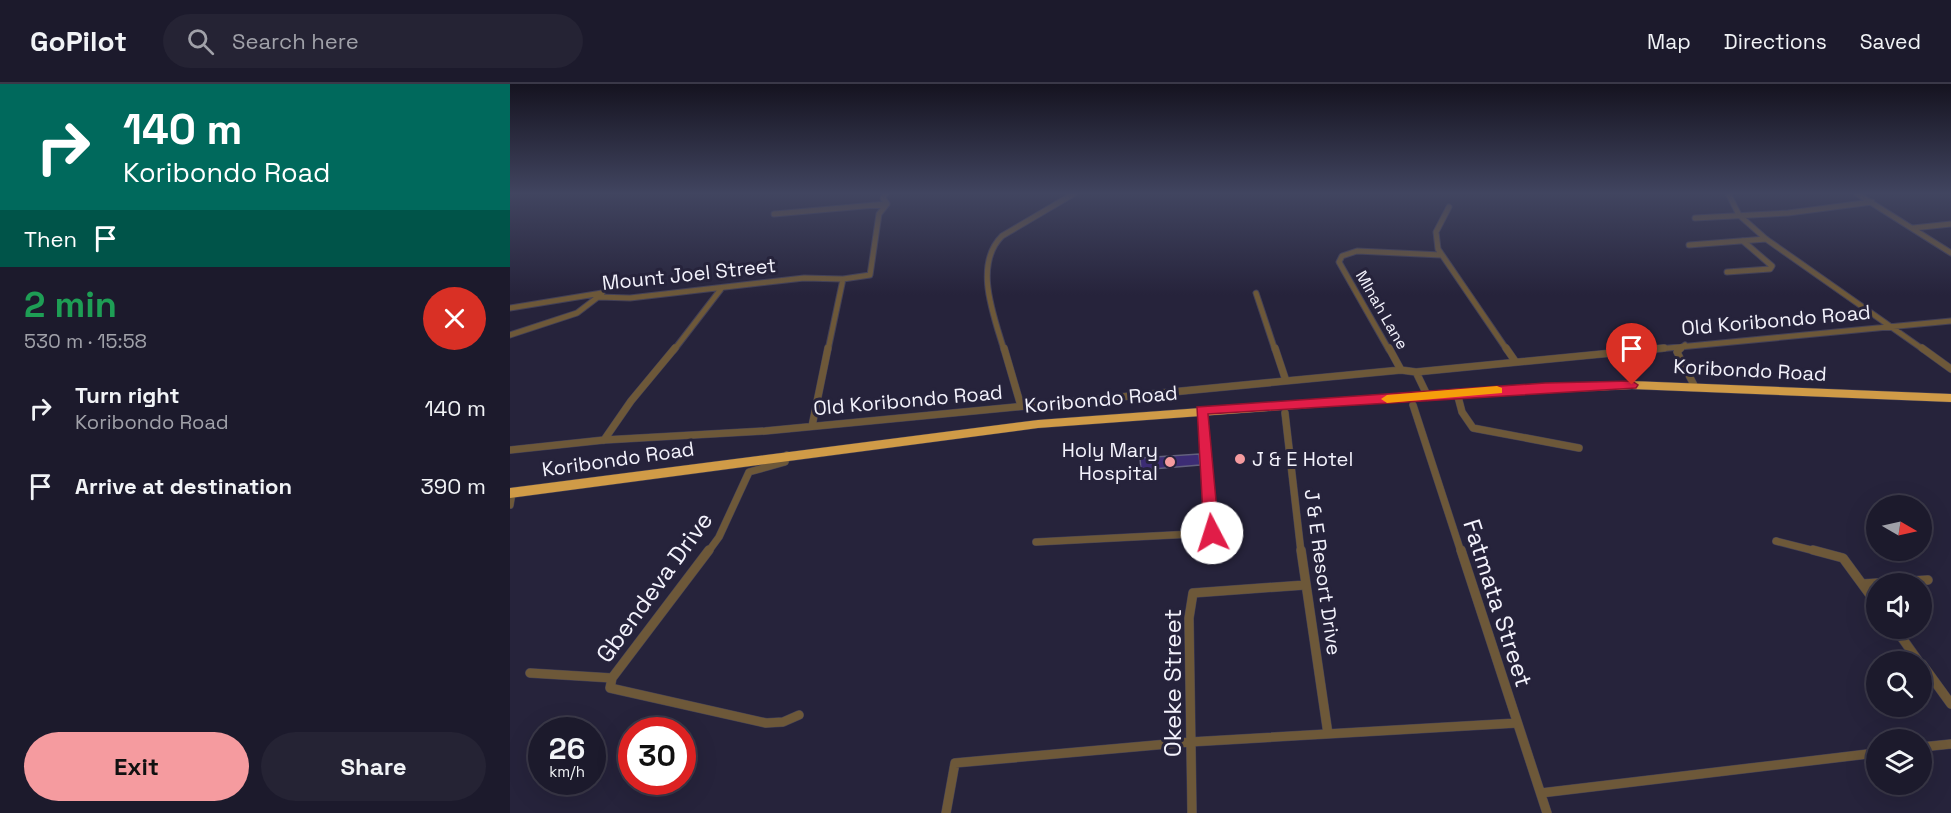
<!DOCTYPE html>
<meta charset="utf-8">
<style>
body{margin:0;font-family:"Space Grotesk",sans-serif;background:#252334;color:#f1f3f6;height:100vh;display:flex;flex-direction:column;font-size:22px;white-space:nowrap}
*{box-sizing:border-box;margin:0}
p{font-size:20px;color:#a0a1a9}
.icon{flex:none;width:33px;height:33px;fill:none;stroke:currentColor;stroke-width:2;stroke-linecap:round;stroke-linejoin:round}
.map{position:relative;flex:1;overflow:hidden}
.sheet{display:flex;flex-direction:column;background:#1c1a2c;width:510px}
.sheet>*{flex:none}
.hud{background:#00695c;color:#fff;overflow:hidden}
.needle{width:39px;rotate:99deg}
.buttons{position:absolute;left:1356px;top:411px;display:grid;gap:12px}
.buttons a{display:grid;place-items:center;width:66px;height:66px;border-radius:50%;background:#1c1a2c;box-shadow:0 6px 24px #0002,0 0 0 2px #3a3848;font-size:30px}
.speed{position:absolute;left:18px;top:633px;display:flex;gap:12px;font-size:30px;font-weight:700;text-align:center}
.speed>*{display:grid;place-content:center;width:78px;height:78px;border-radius:50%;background:#1c1a2c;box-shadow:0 6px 24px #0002,0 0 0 2px #3a3848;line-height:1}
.speed small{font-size:15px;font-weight:400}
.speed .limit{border:9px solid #d22;background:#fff;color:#111}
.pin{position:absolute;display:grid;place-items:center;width:51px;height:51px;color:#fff;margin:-62px -26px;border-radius:50% 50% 50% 0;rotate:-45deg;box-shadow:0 0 6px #0007}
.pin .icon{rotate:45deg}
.me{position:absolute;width:66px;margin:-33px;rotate:355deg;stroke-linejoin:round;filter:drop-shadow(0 0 4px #0008)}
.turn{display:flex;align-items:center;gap:21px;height:126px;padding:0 24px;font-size:27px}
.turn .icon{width:78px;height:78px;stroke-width:2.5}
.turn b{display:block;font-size:42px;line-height:51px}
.then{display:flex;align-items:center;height:57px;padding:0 24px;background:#0003;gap:12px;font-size:22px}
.round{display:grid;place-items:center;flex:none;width:63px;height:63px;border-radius:32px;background:#252334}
.head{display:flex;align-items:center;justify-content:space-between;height:102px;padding:0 24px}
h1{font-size:36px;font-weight:600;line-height:45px;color:#1e9e55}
.cta{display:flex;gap:12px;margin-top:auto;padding:12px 24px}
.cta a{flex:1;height:69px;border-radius:36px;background:#f59b9f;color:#111;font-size:24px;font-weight:600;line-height:69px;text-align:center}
.cta a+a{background:#252334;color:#f1f3f6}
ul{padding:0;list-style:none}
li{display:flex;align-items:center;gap:18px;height:78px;padding:0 24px}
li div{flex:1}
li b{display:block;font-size:22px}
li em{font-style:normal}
header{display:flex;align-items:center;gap:36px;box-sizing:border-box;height:84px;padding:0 30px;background:#1c1a2c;border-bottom:2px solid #3a3848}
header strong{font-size:28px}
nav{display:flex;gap:33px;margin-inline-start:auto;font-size:21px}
.search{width:420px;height:54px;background:#252334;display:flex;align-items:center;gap:15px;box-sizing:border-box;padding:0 21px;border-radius:33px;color:#a0a1a9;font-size:22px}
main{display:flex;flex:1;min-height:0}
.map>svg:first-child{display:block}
.building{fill:#3c2c74;stroke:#63617d;stroke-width:1.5}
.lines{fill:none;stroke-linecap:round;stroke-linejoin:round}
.street-far2-casing{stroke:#434056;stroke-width:7}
.street-far1-casing{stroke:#434056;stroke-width:8}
.street-casing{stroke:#434056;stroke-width:10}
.highway-casing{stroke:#434056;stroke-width:1}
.street-far2{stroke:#6d5839;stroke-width:5}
.street-far1{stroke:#6d5839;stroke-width:7}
.street{stroke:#6d5839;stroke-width:9}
.highway{fill:#d09b47;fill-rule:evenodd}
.route{fill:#e11d48;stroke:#92132f;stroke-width:1.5}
.slow{fill:#f59e0b}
.poi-dot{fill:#f59b9f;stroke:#26233b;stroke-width:2}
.labels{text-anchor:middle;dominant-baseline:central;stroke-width:6;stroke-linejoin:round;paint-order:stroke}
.far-street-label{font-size:16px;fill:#f3f2fc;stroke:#26233b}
.street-label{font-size:20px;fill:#f3f2fc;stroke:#26233b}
.poi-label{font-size:20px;fill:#f3f2fc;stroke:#26233b;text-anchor:end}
.near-street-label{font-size:24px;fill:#f3f2fc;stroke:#26233b}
</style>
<header>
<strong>GoPilot</strong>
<div class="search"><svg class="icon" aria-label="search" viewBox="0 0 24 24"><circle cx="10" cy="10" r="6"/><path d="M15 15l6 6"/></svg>Search here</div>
<nav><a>Map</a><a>Directions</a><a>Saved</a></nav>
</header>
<main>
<section class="sheet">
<div class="hud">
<div class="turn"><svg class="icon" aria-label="right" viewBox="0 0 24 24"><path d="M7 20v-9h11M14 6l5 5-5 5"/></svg><div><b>140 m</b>Koribondo Road</div></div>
<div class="then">Then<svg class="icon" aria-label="arrive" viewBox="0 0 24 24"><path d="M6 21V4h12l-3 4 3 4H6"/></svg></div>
</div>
<div class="head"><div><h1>2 min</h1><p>530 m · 15:58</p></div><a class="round" style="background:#d93025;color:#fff"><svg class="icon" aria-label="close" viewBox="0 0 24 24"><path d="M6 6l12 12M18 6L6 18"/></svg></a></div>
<ul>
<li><svg class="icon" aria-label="right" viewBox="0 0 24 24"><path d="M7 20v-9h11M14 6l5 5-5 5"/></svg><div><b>Turn right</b><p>Koribondo Road</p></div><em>140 m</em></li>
<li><svg class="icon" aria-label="arrive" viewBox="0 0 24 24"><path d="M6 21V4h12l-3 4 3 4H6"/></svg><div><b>Arrive at destination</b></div><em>390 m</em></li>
</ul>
<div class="cta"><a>Exit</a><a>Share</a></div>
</section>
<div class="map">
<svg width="1441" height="729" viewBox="0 0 1441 729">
<rect width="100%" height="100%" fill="#26233b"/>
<path class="building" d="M689,370L690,381L631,386L630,374Z"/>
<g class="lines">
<g class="street-far2-casing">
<path id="street-far2" d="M1218,109L1229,131L1256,155L1414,266
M1346,109L1441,169
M939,123L926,148L928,165L997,266
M264,130L377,120
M1185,134L1278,129L1362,118
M1403,144L1441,140
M1179,161L1256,155
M1217,188L1260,185L1262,182L1233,157
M746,209L765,266
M0,224L92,209
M0,251L67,229L88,213L120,214L294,194L333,195
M164,266L211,205
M318,266L333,195L360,191L369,130L377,120L373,114L376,109
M494,266C484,232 463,181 492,152L565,109
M879,266L829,178L832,172L847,167L931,171
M1138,266L1441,237
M1169,266L1175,261"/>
</g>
<g class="street-far1-casing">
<path id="street-far1" d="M494,264L511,322
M765,264L776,297
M879,264L891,286
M996,264L1005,277
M1171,264L1167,268L1185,303
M1412,264L1441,285
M906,288L1154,264
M947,309L952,328L963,344L1069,364
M903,321L951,468
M775,329L791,468
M302,342L318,264
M94,356L121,317L165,264
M0,366L94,356L255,347L891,286L906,288L918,313
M0,421L2,409
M1266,457L1309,468
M526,458L702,449L692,326
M198,468L209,453L239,388L275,378L277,371"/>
</g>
<g class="street-casing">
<path id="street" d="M199,466L102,594L100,604L256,639L273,638L289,631
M791,466L818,650
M951,466L1037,729
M1303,466L1333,474L1366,519
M1352,500L1418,496
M1385,544L1409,578
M1412,580L1441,620
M20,589L102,594
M1412,663L1441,660
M1031,709L1366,669
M436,729L445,679L680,658L1007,639
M682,729L679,534L683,509L795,501"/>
</g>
<g class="highway-casing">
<path id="highway" d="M1122,297L1441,310V318L1122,305L947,313L528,344L0,414V404L528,336L947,305Z"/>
</g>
<use href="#street-far2" class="street-far2"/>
<use href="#street-far1" class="street-far1"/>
<use href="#street" class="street"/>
<use href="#highway" class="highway"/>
</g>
<linearGradient id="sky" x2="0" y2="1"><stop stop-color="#151320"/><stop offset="0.52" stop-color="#414560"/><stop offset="1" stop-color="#414560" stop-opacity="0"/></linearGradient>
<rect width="1441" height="211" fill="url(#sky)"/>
<path class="route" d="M1122,297L1128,301L1126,304L698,330L709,449L702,455L694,449L687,323L1035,299Z"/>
<path class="slow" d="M987,302L992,304V309L877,319L871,315L877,311Z"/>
<g class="poi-dot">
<circle cx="730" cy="375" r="6"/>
<circle cx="660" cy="378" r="6"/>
</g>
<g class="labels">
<g class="far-street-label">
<text transform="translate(872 226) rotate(60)">MInah Lane</text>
</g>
<g class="street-label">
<text transform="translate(179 190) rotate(-6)">Mount Joel Street</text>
<text transform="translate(1266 236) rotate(-5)">Old Koribondo Road</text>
<text transform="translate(1240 286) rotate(3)">Koribondo Road</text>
<text transform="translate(591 315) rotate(-5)">Koribondo Road</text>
<text transform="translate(398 316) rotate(-5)">Old Koribondo Road</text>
<text transform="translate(108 375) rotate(-8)">Koribondo Road</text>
<text transform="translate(813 488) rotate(82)">J &amp; E Resort Drive</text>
</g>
<g class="poi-label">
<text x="648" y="366">Holy Mary<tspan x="648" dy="23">Hospital</tspan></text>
<text x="742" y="375" text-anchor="start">J &amp; E Hotel</text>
</g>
<g class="near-street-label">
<text transform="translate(144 503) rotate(-54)">Gbendeva Drive</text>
<text transform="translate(988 519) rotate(72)">Fatmata Street</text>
<text transform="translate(662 599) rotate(-90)">Okeke Street</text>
</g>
</g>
</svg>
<div class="buttons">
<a><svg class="needle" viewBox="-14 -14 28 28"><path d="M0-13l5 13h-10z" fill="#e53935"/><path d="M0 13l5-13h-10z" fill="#a0a1a9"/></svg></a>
<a><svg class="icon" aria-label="sound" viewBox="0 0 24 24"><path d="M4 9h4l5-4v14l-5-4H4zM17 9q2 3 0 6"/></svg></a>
<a><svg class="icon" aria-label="search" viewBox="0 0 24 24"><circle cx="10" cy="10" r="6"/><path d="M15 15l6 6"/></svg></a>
<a><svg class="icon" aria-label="layers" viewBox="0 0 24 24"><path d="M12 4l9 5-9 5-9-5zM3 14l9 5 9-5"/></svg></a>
</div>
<div class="speed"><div>26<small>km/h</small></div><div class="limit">30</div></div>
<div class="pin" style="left:1122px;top:301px;background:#d93025"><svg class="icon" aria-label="arrive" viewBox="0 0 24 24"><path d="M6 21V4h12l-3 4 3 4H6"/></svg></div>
<svg class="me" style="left:702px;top:449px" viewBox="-20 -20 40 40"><circle r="19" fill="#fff"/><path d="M0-13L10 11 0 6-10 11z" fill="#e11d48"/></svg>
</div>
</main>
